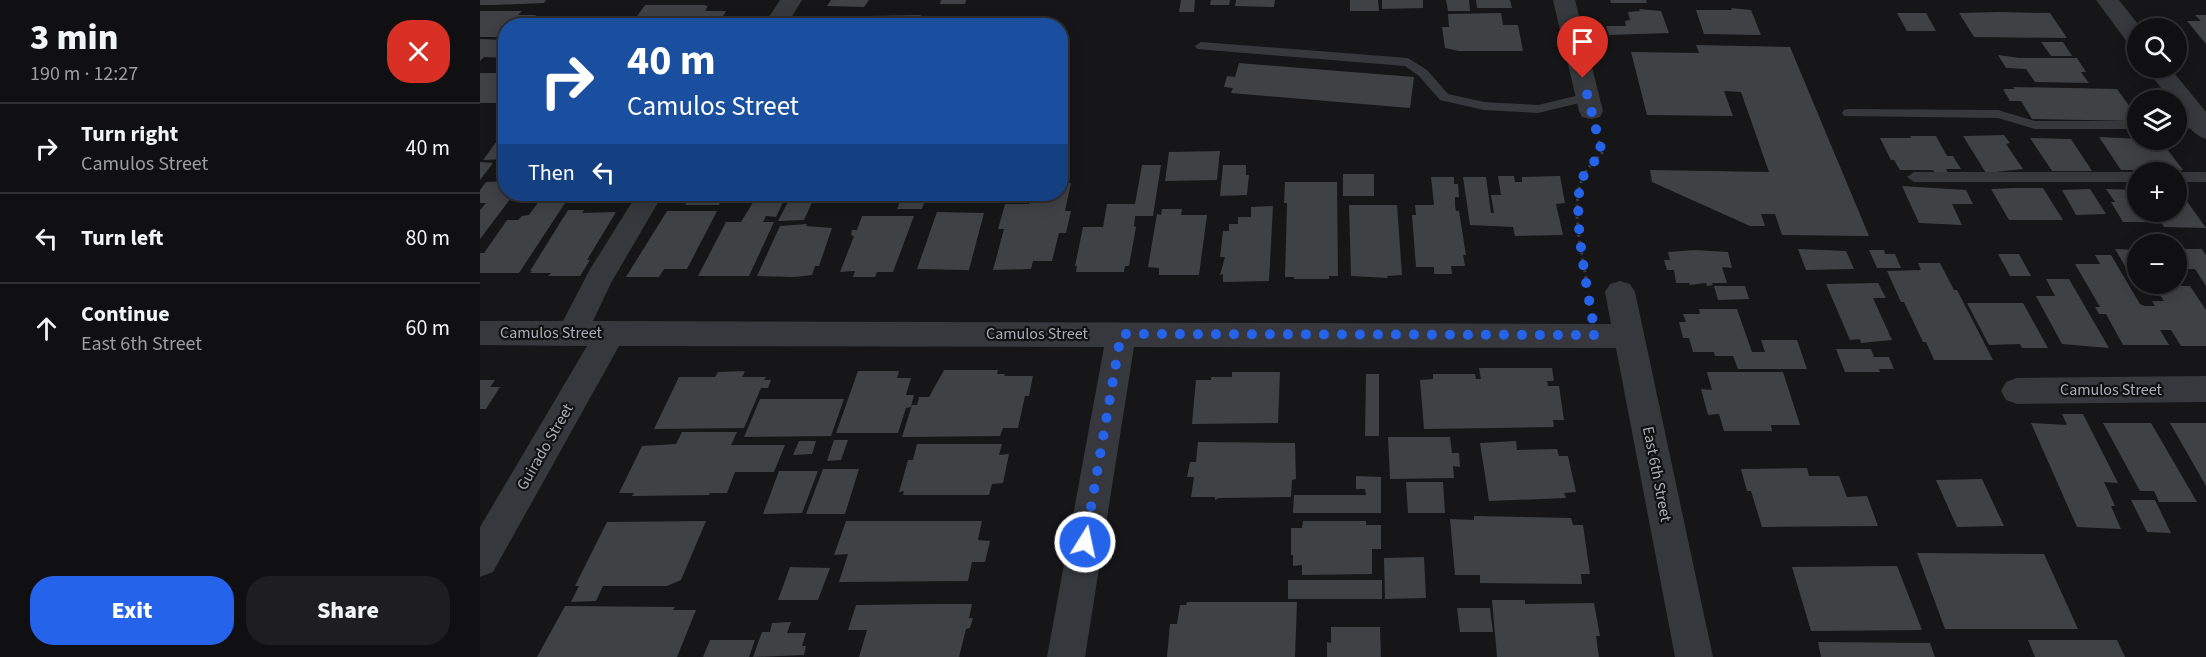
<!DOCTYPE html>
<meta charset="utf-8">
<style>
body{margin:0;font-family:"Source Sans 3",sans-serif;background:#1e1e20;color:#f1f3f6;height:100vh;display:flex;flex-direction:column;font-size:22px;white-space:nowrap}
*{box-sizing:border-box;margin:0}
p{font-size:20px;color:#9c9d9f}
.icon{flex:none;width:33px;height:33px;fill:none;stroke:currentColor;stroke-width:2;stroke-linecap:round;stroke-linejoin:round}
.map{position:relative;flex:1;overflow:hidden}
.details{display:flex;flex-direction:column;background:#101012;width:480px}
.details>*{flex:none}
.hud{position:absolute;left:18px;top:18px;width:570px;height:183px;border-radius:24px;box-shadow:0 3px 15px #0003,0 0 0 2px #303032;background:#1a4fa0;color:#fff;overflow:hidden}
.fabs{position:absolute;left:1647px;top:18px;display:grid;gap:12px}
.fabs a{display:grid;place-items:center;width:60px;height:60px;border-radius:50%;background:#101012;box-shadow:0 3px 15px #0003,0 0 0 2px #303032;font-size:30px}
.pin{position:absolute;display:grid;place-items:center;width:51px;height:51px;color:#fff;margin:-62px -26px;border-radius:50% 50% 50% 0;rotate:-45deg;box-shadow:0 0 6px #0007}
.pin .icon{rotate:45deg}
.me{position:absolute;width:66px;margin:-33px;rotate:10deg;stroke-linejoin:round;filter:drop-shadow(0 0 4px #0008)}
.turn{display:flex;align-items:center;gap:21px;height:126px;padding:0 30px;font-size:27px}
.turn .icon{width:78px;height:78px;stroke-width:2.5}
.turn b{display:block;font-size:42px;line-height:51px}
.then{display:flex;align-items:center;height:57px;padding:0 30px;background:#0003;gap:12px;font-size:22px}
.round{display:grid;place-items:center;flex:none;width:63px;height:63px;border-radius:24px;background:#1e1e20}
.summary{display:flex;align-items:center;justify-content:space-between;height:102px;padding:0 30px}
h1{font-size:36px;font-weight:800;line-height:45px}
.action{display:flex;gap:12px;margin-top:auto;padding:12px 30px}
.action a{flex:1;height:69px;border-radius:24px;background:#2563eb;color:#fff;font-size:24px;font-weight:800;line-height:69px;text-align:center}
.action a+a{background:#1e1e20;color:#f1f3f6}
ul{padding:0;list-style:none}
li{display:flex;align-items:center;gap:18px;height:90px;padding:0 30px;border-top:2px solid #303032}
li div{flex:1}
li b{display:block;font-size:22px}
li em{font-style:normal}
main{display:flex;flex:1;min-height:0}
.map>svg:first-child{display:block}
.building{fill:#404145}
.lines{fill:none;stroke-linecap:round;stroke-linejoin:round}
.path{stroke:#3d3f44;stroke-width:3;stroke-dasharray:2 4;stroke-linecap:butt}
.lane{fill:#37383d;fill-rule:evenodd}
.street{fill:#37383d;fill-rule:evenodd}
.route{stroke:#2563eb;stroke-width:10;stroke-dasharray:0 18}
.labels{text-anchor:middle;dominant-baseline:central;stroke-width:4.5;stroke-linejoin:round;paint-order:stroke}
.street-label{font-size:16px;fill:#a8adb8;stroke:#111113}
</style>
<main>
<section class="details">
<div class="summary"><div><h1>3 min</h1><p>190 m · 12:27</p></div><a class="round" style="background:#d93025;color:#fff"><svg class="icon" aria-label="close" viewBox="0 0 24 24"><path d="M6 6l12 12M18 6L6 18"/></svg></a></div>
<ul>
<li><svg class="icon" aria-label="right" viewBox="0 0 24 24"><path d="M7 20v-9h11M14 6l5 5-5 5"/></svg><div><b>Turn right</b><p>Camulos Street</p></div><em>40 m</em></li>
<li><svg class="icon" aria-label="left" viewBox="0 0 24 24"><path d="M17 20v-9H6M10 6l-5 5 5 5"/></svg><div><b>Turn left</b></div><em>80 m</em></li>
<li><svg class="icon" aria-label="ahead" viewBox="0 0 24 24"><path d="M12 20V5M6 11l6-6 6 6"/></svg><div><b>Continue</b><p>East 6th Street</p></div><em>60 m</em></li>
</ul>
<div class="action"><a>Exit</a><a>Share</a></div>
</section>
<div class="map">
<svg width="1726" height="657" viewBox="0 0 1726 657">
<rect width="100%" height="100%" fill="#161618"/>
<path class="building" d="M0,0H66L64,3L13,5H0Z
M351,0H389L384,7L347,6Z
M461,0H486L485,4H460Z
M701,0H715L714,12H699Z
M731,0H750L749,5H730Z
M756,0H795L794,7L755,6Z
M870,0H898L899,11H870Z
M902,0H943V8L902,9Z
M966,0H989L990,11H968Z
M996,0H1030L1032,8H997Z
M1130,0H1166L1167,3H1131Z
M165,5H226L225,6H228L225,11H246L237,26H150Z
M1251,8L1271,10L1281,35L1224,34L1216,10H1252Z
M1159,9L1181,11L1189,33L1129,35L1126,26H1146L1145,21L1150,20L1148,12L1160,11Z
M0,11H42L38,15H56L48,26H26V37H0Z
M1518,12L1570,13L1587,38L1494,37L1479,13Z
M1021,13L1023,25H1038L1043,51H979L965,48L962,27H969L968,14Z
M1417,13H1446L1456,31H1427Z
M441,15L436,26H380L385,16Z
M1715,15H1726V44L1707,21H1721Z
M0,39L26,40V58L4,57L0,61Z
M1561,42H1583L1592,56H1571Z
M1216,45L1310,47L1389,236L1302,235L1295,214H1281L1285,226H1270L1172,182L1170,170L1289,172L1261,92L1244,91L1253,116L1167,115L1151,52L1219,53Z
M1518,55L1539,58H1597L1606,72H1601L1609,83L1555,82L1546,69L1526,68Z
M759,63L934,77L930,108L751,93L753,88L744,87L747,76L755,77Z
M0,73H26V78L17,91H26V103H0Z
M1533,87L1637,89L1658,118V121L1552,119L1541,101H1530L1523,89H1535Z
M1524,135L1530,143L1526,144L1543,169L1506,173L1483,136Z
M1430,136H1456L1467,156H1473L1481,169H1466L1468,173H1455L1453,170H1420L1414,160H1411L1400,138H1431Z
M1619,137L1680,140L1703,170H1641Z
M1550,138L1591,139L1612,171H1572Z
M17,141H26V159L3,160Z
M740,151L737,180L685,181L689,152Z
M0,162L13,163L0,180Z
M662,165H681L673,216H655L654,226L656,227L649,266H645L644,272H596L597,266H595L603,227H623L627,204H655Z
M743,165H766V175H769L767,195L740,196Z
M863,174H894V196H863Z
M1018,176H1034L1035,182H1042V177L1080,176L1085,203L1076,204L1083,235L1035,236L1033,227L990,225L983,177H1006L1011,213H1014L1011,195H1021Z
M951,177H974V184H978L979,197H975V206L976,211H979L986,255H983L985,266H971L972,274H954V267H936L932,215H936L935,205H954Z
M26,181V194H34L0,239V210L6,203H0V190L6,182Z
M805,182H857L858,276H849V279H814V277H805L807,203H804Z
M591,183L585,211H591L586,233H579L572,261H553L551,269L513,270L524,229H518L525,204H549V194H580V184Z
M1422,186L1486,190L1493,204H1472L1482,225L1439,223Z
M1532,188H1563L1583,220H1529L1511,189Z
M1610,189L1626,214L1596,215L1582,190Z
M1626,189L1658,190V212H1696V190H1699L1726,228L1684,227L1678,218H1692L1690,216L1666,215L1670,222H1643L1631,202H1635Z
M64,194H91L39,273H0V253H4L27,220H38L42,216L49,215Z
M212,194H244L239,205H205Z
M254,194L306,196L296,217L286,216L283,222H294L269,276H218L246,222H261L275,199L251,198Z
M312,194H336L324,220L298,221Z
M423,194H447L442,209H417Z
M869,205H917L922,275L907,276L908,278L871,276Z
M793,206L789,281L743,282V274L740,275L745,257H740L743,231H749V224H758V217H771V207Z
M682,209H702L701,215H727L719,275H679V268L668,267L677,214L681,215Z
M88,210H104L102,213L136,212L107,260H110L100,276H68L71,273H50L52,271H50Z
M187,211H237L207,269H184L179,277H146Z
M457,212L504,213L489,270L437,269Z
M382,216H434L413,272H397L395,277H373L375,271L360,272L374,236L371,235L372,230H377Z
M327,224L326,226L352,228L339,266H335L332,275L314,277L277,276L300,226Z
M1318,249L1366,251L1374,269L1326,270Z
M1635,249L1655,250L1658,254V272L1648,271Z
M1696,249H1722L1726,255V286L1715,269H1703L1696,260Z
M1214,250L1248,252L1252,268L1242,267L1247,283H1232L1233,285L1227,286L1226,283L1210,285L1209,283H1196L1194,270H1187L1184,260H1190L1188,252Z
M1389,250H1404L1405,254H1415L1421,268H1397Z
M1518,254H1539L1551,276H1530Z
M1615,255H1631L1660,304L1665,306H1675L1672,301H1684L1677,290H1686L1684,286H1710L1726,310V346H1701L1691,330H1680L1689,345H1643L1626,314H1619L1615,307H1620L1595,264H1620Z
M1438,263H1460L1474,290H1477L1513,360H1454L1446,342H1443L1424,302H1421L1407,271L1441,270Z
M1566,279H1589L1629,348L1582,344L1556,296H1575Z
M1398,283L1406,298H1393L1412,340L1381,343L1380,339L1370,340L1346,284Z
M1234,286H1265L1269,299L1238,300Z
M1487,303H1543L1568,348H1542L1540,344L1509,345Z
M1219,309H1257L1272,352H1285L1281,340H1317L1327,369H1258L1253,356H1235L1234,352H1213L1209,338H1203L1199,322H1206L1203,314H1220Z
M1356,349H1391L1394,357H1409L1414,369H1399L1400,372H1365Z
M999,368H1072L1074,381H1067L1068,386H1079L1084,420H1073L1074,427L944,429L940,380L953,379V374H995L996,379H1001Z
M464,370H518L517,374H525L524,376H553L549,396H545L538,428H523L520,436L422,437L432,405H437L439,397H449Z
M265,371L262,377H286L284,380H291L288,388H281L264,428L174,429L199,377H235L238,372Z
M378,371H419L417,378H431L426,395H434L431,407L426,408L418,433H356Z
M752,372H800L798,423L712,424L716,380H731V377H752Z
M1227,372H1303L1320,425H1291L1292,431H1244L1239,414L1228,415L1221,389L1232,390Z
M886,374H899V436H885Z
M0,380H15L10,387H20L6,409H0Z
M280,399H364L351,436L264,437Z
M1582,414H1603L1638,483L1624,482L1635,506H1631L1641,529L1597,527L1551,423L1587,425Z
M1623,423H1671L1717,502H1679L1674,491H1660Z
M1690,423H1726V486Z
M202,432H257L251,445H305L294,472H255L247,493H230L229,495L152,496L154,493H139L162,446L196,444Z
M908,437H970L972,453H979L980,467L973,466L974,478L910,479Z
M354,440H368L361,460L347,461Z
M319,441H336L332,454L313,455Z
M1036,441L1037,450L1077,449L1079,456H1088L1096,492L1084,493L1086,498L1009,501L1000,443Z
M718,442L815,443L816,479L812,480L811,497L739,498L735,500V497H711L714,477H707L710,462H716Z
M437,444H522L519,455L529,454L523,483L512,484L509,495H423L424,491L419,492L428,460H433Z
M1327,468L1329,476H1359L1367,497L1387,496L1398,526L1282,527L1271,491H1267L1261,469Z
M343,469H379L365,514H326Z
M299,471H338L322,513L283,514Z
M876,476L901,477V513H813L814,495H886L885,489H876Z
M1502,479L1524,526L1477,527L1456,480Z
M926,482H963L965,513H928Z
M1651,500H1675L1691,533L1667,532Z
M994,516L1091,518L1093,525H1103L1110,574H1101L1102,584L1000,583V575H975L970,519L994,520Z
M226,521L201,580L187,586H123L116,601L91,602L99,586H95L127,522Z
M366,521H502L498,540L510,541L505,562H492L488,581L359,582L368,554L354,555Z
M823,521H886V525H901V549H892V574L822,575V565L813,566V555H811V528H822Z
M1437,553L1564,554L1598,629H1465Z
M944,557L946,598L905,599L904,558Z
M1417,566L1442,630L1331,631L1312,567Z
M310,567L350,568L338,600H298Z
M808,580H902V599H808Z
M1012,600H1045V604L1114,603L1120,636H1116L1119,657H1017Z
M707,602H817L815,657H687L690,624H697L700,605H706Z
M456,604H492L489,618H493L490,628L486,629L479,657H379L387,630H368L376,605Z
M85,606L195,607L193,610H216L197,657H57Z
M977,608H1010L1013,632H980Z
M311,622L307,633H326L322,646H326L324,655L273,657L282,632H290L292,623Z
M851,627H900L901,657H847V642L851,643Z
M230,640H275L269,657H223Z
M1548,640H1637L1645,657H1555Z
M1338,642L1450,643L1455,657H1341Z"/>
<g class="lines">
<path class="path" d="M1107,284C1102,251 1089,207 1104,175C1108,167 1116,160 1122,153L1118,138"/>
<path class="lane" d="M721,42L928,58L947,70L968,94L1004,102L1058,105L1108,93L1114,97L1112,100L1058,113L1004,110L960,100L939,76L925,66L717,49L715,46Z
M1368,109L1518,110L1555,121H1658V129H1555L1518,118L1364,116L1362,113L1364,110Z
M1696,121H1722L1726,122V128L1696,129Z
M1434,172H1659L1658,182H1434L1427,177Z
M1695,172H1726V182H1696Z"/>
<path class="street" d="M300,0H322L306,26H283Z
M1073,0H1095L1123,111L1120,117L1111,119L1102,117L1099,111Z
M1616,0H1639L1661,28H1658V48L1650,46Z
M1666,68H1690L1726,112V139C1712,135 1696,115 1696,100H1690Z
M157,194H183L131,283L113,321L1131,324L1125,292L1130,284L1140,281L1150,284L1155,292L1233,657H1195L1136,348L654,347L605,657H567L624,347L139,346L13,572L0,577V527L107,346L0,345V321H83L109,271Z
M1726,376V402L1537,404L1526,400L1521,391L1526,382L1537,378Z"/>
</g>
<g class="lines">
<path class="route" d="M605,542L641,334L1115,335C1110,300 1088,204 1104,175C1108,167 1116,160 1122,153L1103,78"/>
</g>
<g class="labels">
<g class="street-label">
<text x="71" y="333">Camulos Street</text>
<text x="557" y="334">Camulos Street</text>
<text x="1631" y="390">Camulos Street</text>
<text transform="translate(65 447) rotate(-60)">Guirado Street</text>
<text transform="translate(1177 474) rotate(79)">East 6th Street</text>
</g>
</g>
</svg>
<div class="fabs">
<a><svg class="icon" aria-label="search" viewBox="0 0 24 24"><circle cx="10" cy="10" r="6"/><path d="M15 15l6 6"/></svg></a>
<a><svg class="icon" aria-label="layers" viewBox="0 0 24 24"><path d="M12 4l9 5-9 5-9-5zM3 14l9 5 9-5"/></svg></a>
<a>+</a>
<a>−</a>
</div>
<div class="pin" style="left:1103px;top:78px;background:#d93025"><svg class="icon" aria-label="arrive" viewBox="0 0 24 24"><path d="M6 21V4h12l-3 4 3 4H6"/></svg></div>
<svg class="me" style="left:605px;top:542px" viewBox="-20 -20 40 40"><circle r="17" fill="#2563eb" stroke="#fff" stroke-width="3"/><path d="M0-11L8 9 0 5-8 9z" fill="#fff"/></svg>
<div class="hud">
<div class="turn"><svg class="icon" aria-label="right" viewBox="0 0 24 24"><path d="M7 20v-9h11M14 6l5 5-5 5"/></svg><div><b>40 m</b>Camulos Street</div></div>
<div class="then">Then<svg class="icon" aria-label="left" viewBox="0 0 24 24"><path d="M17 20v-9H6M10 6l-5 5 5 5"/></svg></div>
</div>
</div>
</main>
